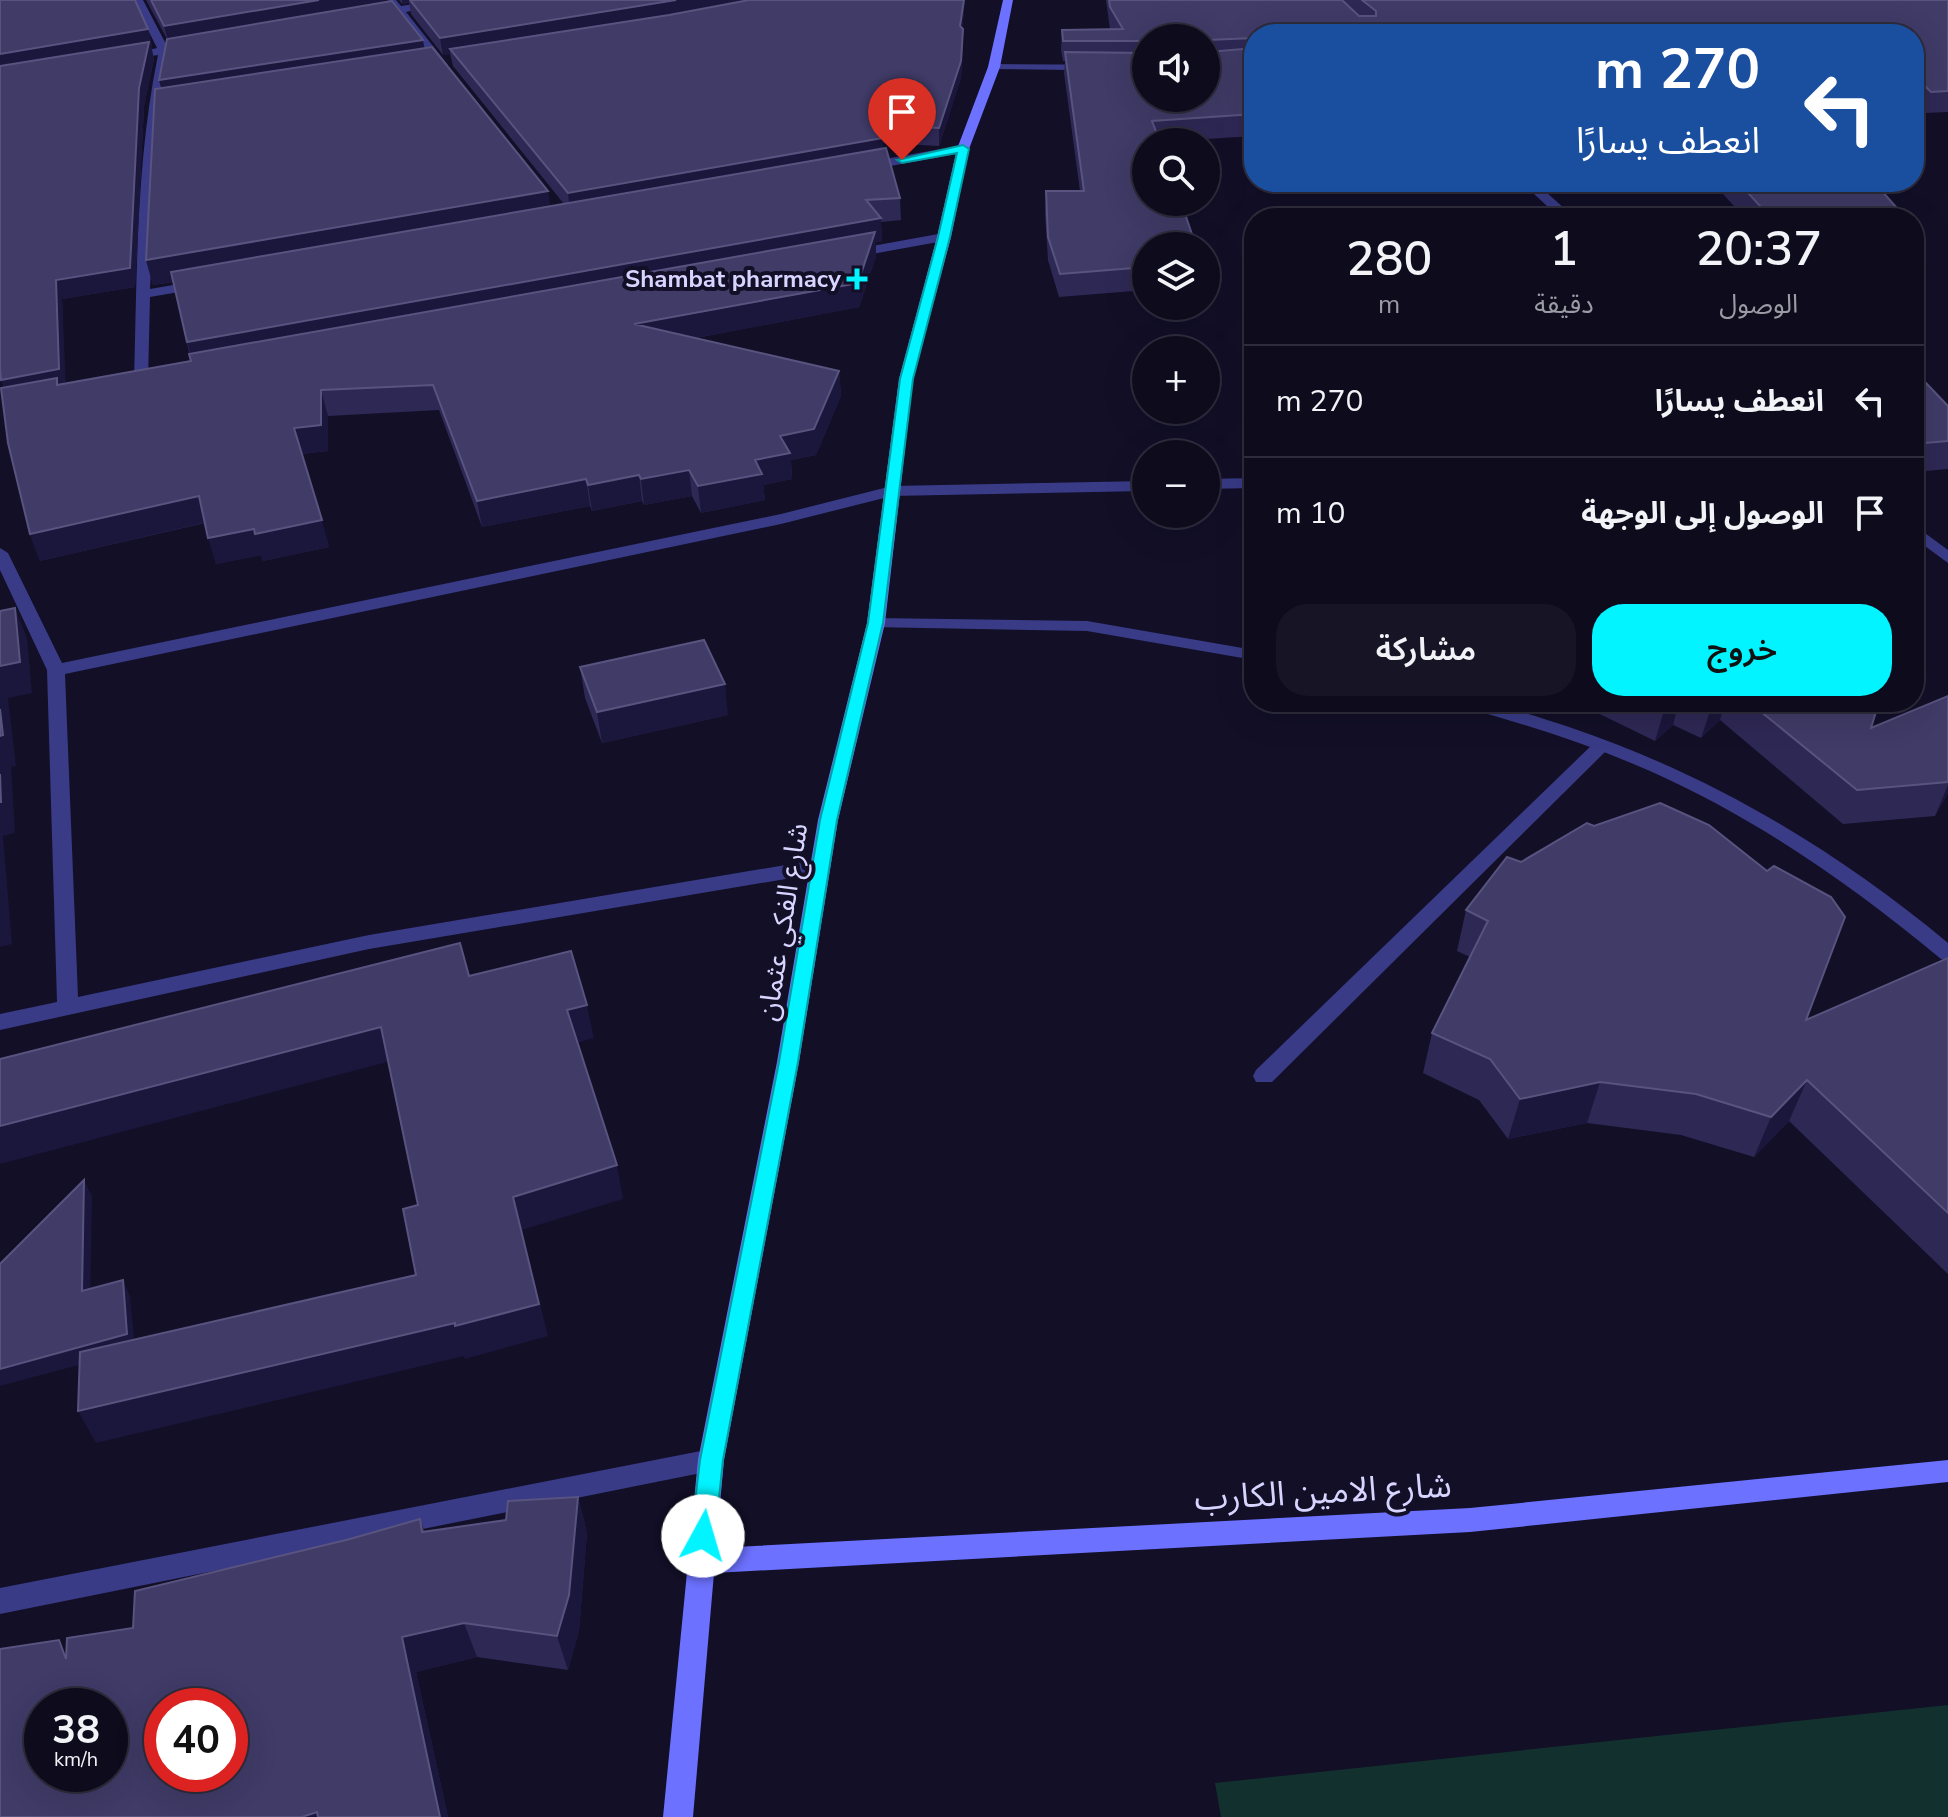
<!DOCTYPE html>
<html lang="ar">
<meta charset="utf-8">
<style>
body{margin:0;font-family:"Nunito Sans","Noto Sans Arabic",sans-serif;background:#171426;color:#f1f3f6;direction:rtl;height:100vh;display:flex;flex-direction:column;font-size:30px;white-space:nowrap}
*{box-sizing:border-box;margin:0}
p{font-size:26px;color:#9b9ba4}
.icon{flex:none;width:44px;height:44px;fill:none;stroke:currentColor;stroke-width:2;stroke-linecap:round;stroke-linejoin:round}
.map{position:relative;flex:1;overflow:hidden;direction:ltr}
.side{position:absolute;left:1244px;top:208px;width:680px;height:504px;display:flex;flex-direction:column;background:#0e0b1d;border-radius:32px;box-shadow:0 8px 32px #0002,0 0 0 2px #2e2b3b;direction:rtl}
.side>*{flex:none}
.guide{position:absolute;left:1244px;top:24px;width:680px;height:168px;border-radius:32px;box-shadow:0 8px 32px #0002,0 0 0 2px #2e2b3b;direction:rtl;background:#1a4fa0;color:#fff;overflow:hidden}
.buttons{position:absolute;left:1132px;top:24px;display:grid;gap:16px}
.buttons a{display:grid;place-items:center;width:88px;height:88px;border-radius:50%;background:#0e0b1d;box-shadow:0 8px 32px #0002,0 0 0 2px #2e2b3b;font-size:40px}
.speed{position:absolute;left:24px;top:1688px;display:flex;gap:16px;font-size:40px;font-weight:700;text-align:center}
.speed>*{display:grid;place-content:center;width:104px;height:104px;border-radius:50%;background:#0e0b1d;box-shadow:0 8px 32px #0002,0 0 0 2px #2e2b3b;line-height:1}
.speed small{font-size:20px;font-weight:400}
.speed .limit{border:12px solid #d22;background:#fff;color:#111}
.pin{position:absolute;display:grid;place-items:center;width:68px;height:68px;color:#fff;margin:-82px -34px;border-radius:50% 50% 50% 0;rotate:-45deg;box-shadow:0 0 8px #0007}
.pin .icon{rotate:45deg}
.me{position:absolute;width:88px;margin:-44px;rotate:6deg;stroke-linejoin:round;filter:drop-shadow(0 0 6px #0008)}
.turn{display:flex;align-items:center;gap:28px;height:168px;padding:0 32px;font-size:36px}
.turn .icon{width:104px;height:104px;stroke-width:2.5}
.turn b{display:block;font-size:56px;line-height:68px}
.eta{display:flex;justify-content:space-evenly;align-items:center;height:136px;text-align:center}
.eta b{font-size:48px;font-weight:600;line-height:56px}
.action{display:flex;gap:16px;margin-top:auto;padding:16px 32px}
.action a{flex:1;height:92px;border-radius:32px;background:#01f4ff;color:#111;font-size:32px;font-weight:600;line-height:92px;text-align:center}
.action a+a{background:#171426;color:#f1f3f6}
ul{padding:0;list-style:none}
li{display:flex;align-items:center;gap:24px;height:112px;padding:0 32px;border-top:2px solid #2e2b3b}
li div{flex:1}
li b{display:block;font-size:30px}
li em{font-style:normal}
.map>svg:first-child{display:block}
.green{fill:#12312e}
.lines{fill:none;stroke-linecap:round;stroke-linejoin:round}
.lane{fill:#393b87;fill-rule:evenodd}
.street{fill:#393b87;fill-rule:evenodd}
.secondary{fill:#6c71ff;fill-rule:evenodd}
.wall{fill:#2e2855;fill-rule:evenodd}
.shaded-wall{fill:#1b163b}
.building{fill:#403b67;stroke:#58537f;stroke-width:2;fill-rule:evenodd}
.route{fill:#01f4ff;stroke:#019fa6;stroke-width:2}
.poi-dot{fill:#01f4ff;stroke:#120f27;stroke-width:3}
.labels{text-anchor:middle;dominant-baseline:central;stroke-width:8;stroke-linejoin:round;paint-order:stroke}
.far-poi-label{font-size:24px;font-weight:bold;fill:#d7d5ff;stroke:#120f27;text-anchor:end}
.street-label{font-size:28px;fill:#d7d5ff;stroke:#120f27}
.near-street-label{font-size:34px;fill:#d7d5ff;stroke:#120f27}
</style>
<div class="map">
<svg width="1948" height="1817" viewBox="0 0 1948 1817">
<rect width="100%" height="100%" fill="#120f27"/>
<path class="green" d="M1948,1705V1817H1221L1215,1783Z"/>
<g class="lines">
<path class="lane" d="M1600,741L1606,743L1609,747L1606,751L1272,1082H1256L1253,1076L1256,1070L1594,743Z"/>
<path class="street" d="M133,0H143L167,46L189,43L195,46L169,53L159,106L150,289L202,280L209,284L202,288L150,297L148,381L141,385L134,381C137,273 136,161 158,55L126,60L120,57L157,48Z
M388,0H396L401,6L440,0H465L406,12L448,65V69H440L396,14L370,16V12L391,8Z
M994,64L1146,65V71L990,69V65Z
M963,145L969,149L967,152L863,171L857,167L863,163Z
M1521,182H1535L1575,218H1560Z
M944,233L949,234V240L850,258L843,254L850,250Z
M1254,478V488L1206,489V479Z
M1146,481V491L892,496L781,524L65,674L78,997L369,935L821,859L831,866L821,873L369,949L0,1030V1014L57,1002L47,670L0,570V548L8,553L62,663L781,514L892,486Z
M1914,525L1948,550V563L1914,538Z
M876,618L1087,621L1254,650V660L1087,631L870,627L867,623L870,619Z
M1457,702C1496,702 1532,715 1569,727C1709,774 1835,849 1948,943V961L1941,959C1852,885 1756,818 1650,771C1588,744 1524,724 1460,706Z
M711,1449L720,1452L724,1460L720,1468L711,1471L0,1614V1588Z"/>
<path class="secondary" d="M1003,0H1013L1000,67L969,149L951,237L913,379L885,623L838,820L799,1062L724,1460L716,1548L1470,1508L1948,1460V1482L1470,1532L714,1573L693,1817H663L698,1460L777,1062L818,820L867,623L899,379L937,237L957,149L988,67Z"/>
</g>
<path class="wall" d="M146,0H388L387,2L550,206L564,204L453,66L450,54L443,55L411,14L409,3L402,4L399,0H964V13L962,28L963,46L961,78L939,146L883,143V148L900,198L901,220L881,222L882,241L876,242V256L859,307L696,338L839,371L841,396L816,455L791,460L792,479L763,485L765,500L701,513L692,496L644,505L642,501L592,511L590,506L482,527L439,410L328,416V451L302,454L329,547L263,561L261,555L216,564L205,523L40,561L30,534L4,387L1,379L148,29L152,46H151L154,59L144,106L135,287L62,299L65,384L191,361L173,282L153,285L146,260L161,88L159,80L167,39Z
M1106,0H1948V112L1925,113L1914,103V34H1254V136L1160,142L1146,246V290L1059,297L1048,260L1045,213L1046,191H1080L1064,73L1065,61H1063L1061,50L1062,30L1110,29ZM1146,38L1206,98H1146Z
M1712,182H1874L1903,215L1902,218H1745Z
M1914,384L1948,406V469L1914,472Z
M580,667L728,715L602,743L585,698Z
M1948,696V793L1935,816L1843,824L1720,720L1701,738L1673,725L1655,741L1575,702H1879L1871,728Z
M1466,910L1806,1020L1948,958V1274L1789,1121L1754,1157L1681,1135L1587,1123L1508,1139L1479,1100L1423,1073L1432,1033L1470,957L1457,951Z
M578,1497L587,1533L579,1631L568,1670L477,1657L416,1672L448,1817H0L67,1651L133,1628L350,1539L420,1519L425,1532L506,1520Z"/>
<path class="shaded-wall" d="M319,0H388L387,6L169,43L164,26Z
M402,0H409V3L402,4Z
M676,0H779L450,49V54L443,55L440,38Z
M964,0V13L960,43V26Z
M148,29L152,46H151L154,59L144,106L135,287L62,299L66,389L9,399L1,380L56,280L0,72V54Z
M963,29L961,78L939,146V128Z
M423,40L426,57L164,97L159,80Z
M883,138L884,156L570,212L568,193Z
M548,191L552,215L153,285L146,260Z
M881,218L882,241L876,242V256L859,307L638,349L634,324L194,366L187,342Z
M839,371L841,396L816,455L791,460L792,479L763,485L765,500L701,513L698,486L755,460L780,436Z
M321,390L328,416V451L300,454L294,428Z
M689,470L692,496L644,505L641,479Z
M639,475L642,501L592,511L588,485Z
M586,479L590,506L482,527L477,501Z
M199,496L207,522L40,561L30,534Z
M322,520L329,547L263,561L261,555L216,564L208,538L254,529Z
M15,608L27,638L32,693L8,698L16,766L11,767L15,833L3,836L12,944L0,947V666Z
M725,684L728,715L602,743L597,712Z
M1671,702H1679L1673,725L1655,741L1665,707Z
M1715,702H1725L1720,720L1701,738L1712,705Z
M1948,785V793L1935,816Z
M587,1005L594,1038L573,1044L567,1010Z
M381,1027L391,1061L0,1164V1126Z
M1807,1080L1789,1121L1754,1157L1771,1117Z
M1600,1082L1587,1123L1508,1139L1520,1099Z
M617,1165L623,1199L522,1230L548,1336L465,1359L464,1356L96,1443L78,1411L455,1323L513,1197Z
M84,1180L92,1196L90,1307L82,1291Z
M123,1280L130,1296L135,1350L0,1386V1369Z
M578,1497L587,1533L579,1631L568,1670L557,1636Z
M464,1623L477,1657L416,1672L448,1817H440L402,1637Z
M317,1812L319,1817H302Z"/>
<path class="building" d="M0,0H135L148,29L0,54Z
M151,0H319L164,26Z
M410,0H676L440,38Z
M749,0H964L960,26L963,29L961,61L939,128L879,125L883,138L568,193L450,49L669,15Z
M1109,0H1342L1359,16H1376V11L1362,0H1948V91L1931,92L1914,75V34H1254V38L1207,40L1206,45V38H1146V41H1063L1062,30L1123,29L1110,7Z
M392,1L423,40L159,80L167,39Z
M149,42L139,88L130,268L56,280L59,369L1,380L0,369V66Z
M432,47L548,191L146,260L155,89Z
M1254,48V114L1152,121L1160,142H1146V202H1181L1196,246H1146V267L1060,274L1048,237L1046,191H1084L1065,52L1146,53V98H1206V51L1208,52Z
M886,148L900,198L866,200L881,218L187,342L171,272Z
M1738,182H1874L1903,215L1861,218H1771Z
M875,232L858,283L634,324L839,371L814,429L780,436L790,453L755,460L762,474L698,486L689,470L641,479L639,475L588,485L586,479L477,501L433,385L321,390V425L294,428L322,520L255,534L254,529L208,538L199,496L30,534L8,443L1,388L57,378V385L191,361L189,354Z
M1926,383L1948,406V441L1914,444V384Z
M15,608L20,662L0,666V611Z
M704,640L725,684L597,712L580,667Z
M1948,696V782L1857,790L1749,702H1879L1871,728Z
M1654,702H1671L1665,707Z
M0,709L3,735L0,736Z
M0,774L1,802H0Z
M1660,803L1709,825L1767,871L1774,866L1831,897L1845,917L1806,1020L1948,958V1213L1807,1080L1771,1117L1696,1094L1600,1082L1520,1099L1490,1059L1432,1033L1488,921L1466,910L1507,857L1521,862L1587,823L1594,826Z
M460,943L469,976L571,951L587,1005L567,1010L617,1165L513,1197L539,1304L455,1326V1323L78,1411L80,1352L416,1275L403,1209L418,1205L381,1027L0,1126V1059Z
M84,1180L82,1291L123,1280L127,1334L0,1369V1264Z
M578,1497L569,1595L557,1636L464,1623L402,1637L440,1817H318L317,1812L302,1817H0V1649L59,1640L66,1659L67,1638L133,1628L135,1591L350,1539L420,1519L422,1532L506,1520L508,1501ZM42,1706H110V1774H42ZM162,1706H230V1774H162Z"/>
<path class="route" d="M963,145L969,149L950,237L913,379L883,623L837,820L798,1062L723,1460L715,1536L712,1544L703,1547L695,1544L691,1536L700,1460L779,1062L820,820L868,623L900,379L938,237L957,153L902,163L897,160Z"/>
<path class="poi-dot" d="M853 267h8v8h8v8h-8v8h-8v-8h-8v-8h8z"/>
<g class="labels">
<g class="far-poi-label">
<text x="841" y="279">Shambat pharmacy</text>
</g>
<g class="street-label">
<text transform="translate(783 922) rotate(-81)">شارع الفكي عثمان</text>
</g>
<g class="near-street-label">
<text transform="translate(1323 1492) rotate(-3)">شارع الامين الكارب</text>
</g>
</g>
</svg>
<div class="buttons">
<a><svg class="icon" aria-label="sound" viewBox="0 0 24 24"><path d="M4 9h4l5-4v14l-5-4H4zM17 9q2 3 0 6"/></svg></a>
<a><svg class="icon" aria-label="search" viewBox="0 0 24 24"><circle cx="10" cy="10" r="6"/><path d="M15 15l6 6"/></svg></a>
<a><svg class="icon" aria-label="layers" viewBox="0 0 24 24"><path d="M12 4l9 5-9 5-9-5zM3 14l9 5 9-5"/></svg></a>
<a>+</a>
<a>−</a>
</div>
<div class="speed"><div>38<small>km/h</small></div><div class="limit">40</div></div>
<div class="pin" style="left:902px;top:160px;background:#d93025"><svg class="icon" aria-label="arrive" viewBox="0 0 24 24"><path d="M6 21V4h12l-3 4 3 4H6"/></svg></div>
<svg class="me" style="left:703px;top:1536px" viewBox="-20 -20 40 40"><circle r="19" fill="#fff"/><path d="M0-13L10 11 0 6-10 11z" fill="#01f4ff"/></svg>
<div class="guide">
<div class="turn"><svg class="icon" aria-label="left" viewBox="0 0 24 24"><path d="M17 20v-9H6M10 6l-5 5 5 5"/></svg><div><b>270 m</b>انعطف يسارًا</div></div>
</div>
<section class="side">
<div class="eta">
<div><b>20:37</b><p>الوصول</p></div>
<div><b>1</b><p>دقيقة</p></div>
<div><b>280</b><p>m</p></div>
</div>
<ul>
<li><svg class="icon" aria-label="left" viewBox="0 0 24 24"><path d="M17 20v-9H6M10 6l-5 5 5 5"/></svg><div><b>انعطف يسارًا</b></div><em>270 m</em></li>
<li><svg class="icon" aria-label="arrive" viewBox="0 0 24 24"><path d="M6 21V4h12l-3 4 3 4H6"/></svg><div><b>الوصول إلى الوجهة</b></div><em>10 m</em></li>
</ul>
<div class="action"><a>خروج</a><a>مشاركة</a></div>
</section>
</div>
